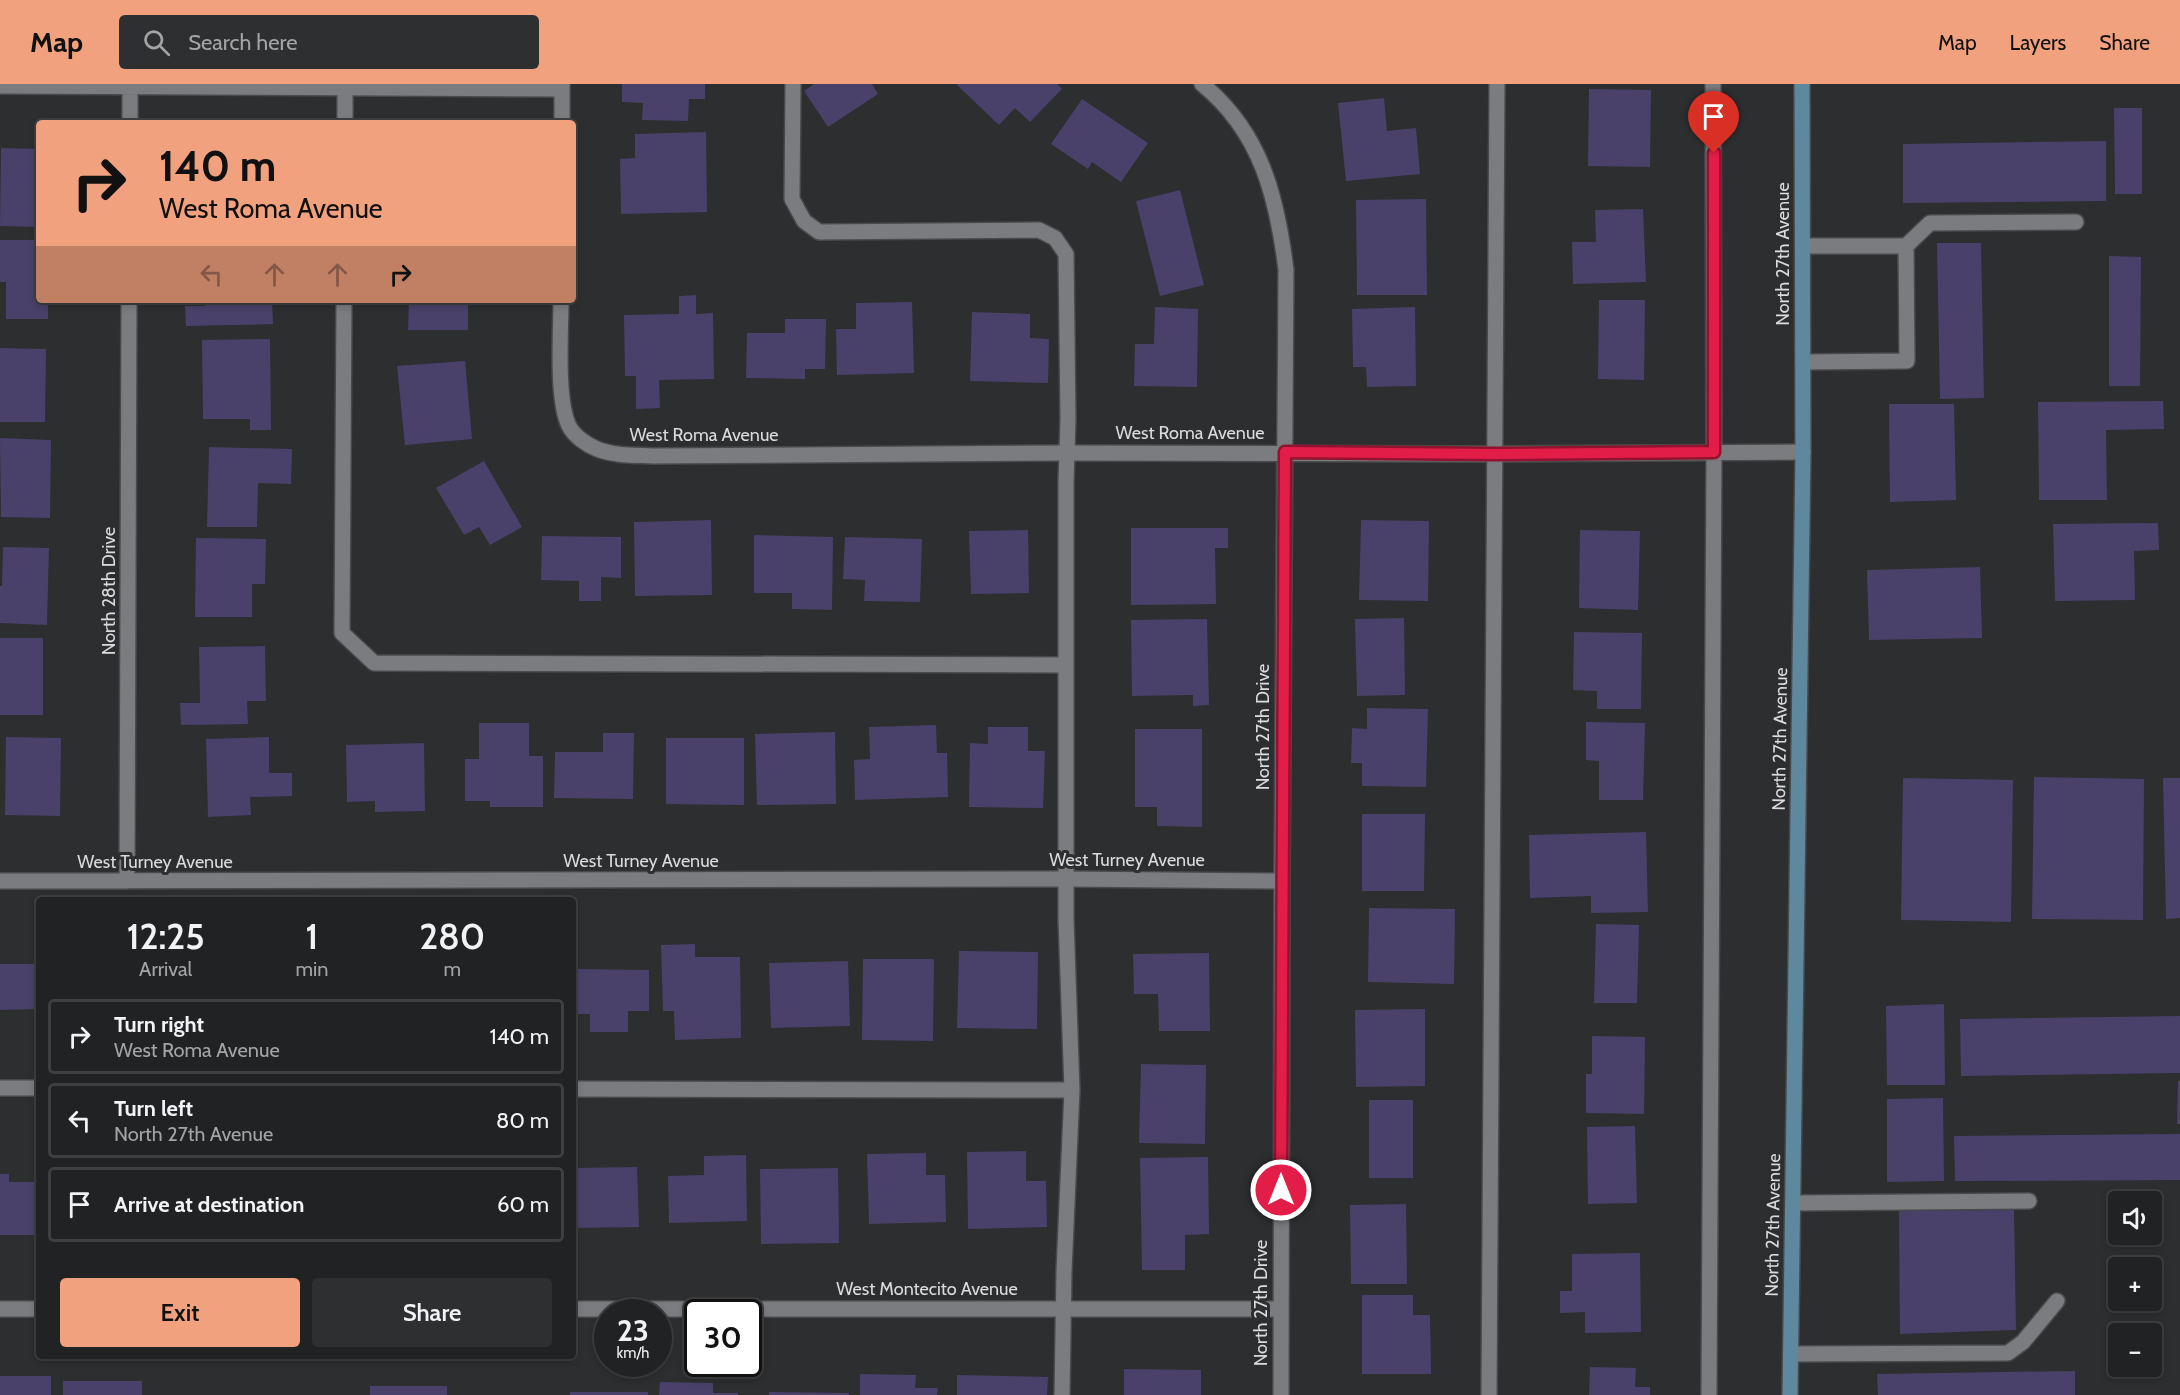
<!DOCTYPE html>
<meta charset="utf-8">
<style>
body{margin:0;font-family:Cabin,sans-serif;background:#2d2f31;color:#f1f3f6;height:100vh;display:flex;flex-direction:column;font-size:22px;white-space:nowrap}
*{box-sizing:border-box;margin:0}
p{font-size:20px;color:#a2a4a6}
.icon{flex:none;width:33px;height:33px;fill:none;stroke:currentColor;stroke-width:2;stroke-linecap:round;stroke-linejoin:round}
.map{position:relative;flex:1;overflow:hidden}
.details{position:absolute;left:36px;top:813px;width:540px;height:462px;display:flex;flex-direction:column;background:#212224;border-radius:6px;box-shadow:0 3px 9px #0003,0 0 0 2px #3e3f41}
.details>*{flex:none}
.hud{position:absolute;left:36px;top:36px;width:540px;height:183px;border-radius:6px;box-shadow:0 3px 9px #0003,0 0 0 2px #3e3f41;background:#f2a17e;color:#111;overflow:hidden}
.fabs{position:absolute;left:2108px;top:1107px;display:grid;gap:12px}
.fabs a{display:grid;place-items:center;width:54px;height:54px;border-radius:6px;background:#212224;box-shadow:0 3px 9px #0003,0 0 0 2px #3e3f41;font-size:30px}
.speed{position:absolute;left:594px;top:1215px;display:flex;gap:12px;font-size:30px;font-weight:700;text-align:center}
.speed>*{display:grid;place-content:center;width:78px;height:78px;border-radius:50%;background:#212224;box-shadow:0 3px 9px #0003,0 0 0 2px #3e3f41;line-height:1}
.speed small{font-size:15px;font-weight:400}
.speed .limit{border:3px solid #111;border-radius:9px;background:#fff;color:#111}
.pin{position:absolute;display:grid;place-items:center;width:51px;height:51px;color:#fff;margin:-62px -26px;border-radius:50% 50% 50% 0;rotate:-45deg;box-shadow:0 0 6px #0007}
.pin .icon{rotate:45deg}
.me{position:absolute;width:66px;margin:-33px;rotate:0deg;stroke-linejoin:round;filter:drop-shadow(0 0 4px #0008)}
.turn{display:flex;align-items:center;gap:21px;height:126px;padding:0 24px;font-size:27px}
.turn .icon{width:78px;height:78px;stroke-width:2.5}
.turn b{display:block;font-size:42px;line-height:51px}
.lanes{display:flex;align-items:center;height:57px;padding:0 24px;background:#0003;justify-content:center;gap:30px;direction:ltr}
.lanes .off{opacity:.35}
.eta{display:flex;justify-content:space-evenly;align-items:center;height:102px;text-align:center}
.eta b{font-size:36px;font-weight:600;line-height:42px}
.button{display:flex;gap:12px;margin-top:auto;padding:12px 24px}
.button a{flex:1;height:69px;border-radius:6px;background:#f2a17e;color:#111;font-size:24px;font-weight:600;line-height:69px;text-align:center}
.button a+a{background:#2d2f31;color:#f1f3f6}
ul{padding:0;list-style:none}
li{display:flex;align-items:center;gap:18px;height:75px;margin:0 12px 9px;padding:0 12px;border:3px solid #3e3f41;border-radius:6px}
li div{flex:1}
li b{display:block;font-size:22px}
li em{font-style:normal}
header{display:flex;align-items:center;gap:36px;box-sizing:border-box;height:84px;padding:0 30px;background:#f2a17e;color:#111}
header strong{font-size:28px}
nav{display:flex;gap:33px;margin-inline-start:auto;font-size:21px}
.search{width:420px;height:54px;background:#2d2f31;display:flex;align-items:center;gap:15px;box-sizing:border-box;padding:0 21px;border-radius:6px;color:#a2a4a6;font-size:22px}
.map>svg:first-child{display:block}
.building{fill:#494169}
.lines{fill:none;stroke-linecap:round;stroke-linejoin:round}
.lane-casing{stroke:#48494b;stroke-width:18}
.street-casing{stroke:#48494b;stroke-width:18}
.secondary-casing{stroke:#48494b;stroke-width:18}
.lane{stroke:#7a7c7f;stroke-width:15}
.street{stroke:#7a7c7f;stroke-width:15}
.secondary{stroke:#5d889d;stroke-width:15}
.route-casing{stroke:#92132f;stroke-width:15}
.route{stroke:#e11d48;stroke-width:10}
.labels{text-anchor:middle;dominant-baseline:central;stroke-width:6;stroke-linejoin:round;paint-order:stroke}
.street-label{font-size:18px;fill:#dadbdc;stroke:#2c2e30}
</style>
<header>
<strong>Map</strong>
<div class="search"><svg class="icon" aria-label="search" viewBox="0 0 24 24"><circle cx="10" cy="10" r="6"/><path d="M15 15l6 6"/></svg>Search here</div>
<nav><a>Map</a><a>Layers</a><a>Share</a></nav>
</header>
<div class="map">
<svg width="2180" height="1311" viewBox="0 0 2180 1311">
<rect width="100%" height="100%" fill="#2c2e30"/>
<path class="building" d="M622,0H705V15H689L688,37L642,36L643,19L622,18Z
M814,0H872L878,10L828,43L804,7Z
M958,0H1057L1062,5L1030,38L1015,24L999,41L957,1Z
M1589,5L1651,6L1650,83L1588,82Z
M1384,14L1387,47L1416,44L1420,90L1346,97L1338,19Z
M1082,15L1148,59L1121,98L1092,78L1088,85L1051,60Z
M2114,24H2142V110H2115Z
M706,48L707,128L621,130L620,75L635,74V50Z
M2106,57V117L1903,119V60Z
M1,64L39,65V143L0,142Z
M1180,106L1204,201L1160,212L1136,117Z
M1426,115L1427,211H1357L1356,116Z
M1643,125L1646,198L1573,200L1572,158H1596L1595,126Z
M0,156H39V216H48V235H6V198H0Z
M1937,159H1981L1984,314L1940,315Z
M2109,172L2141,173L2140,302H2109Z
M696,211V230L713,229L714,295L659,296L660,324L636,325V292H625L624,231L679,230V212Z
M205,216H272L273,240L186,242L185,222H205Z
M409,216H468V246H408Z
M1599,216H1645L1644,296L1598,295Z
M912,218L914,289L837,291L836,245H856V219Z
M1155,223L1198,225L1197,303L1134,302L1135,260H1154Z
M1415,223L1416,302L1367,303L1366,283H1353L1352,225Z
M972,228L1030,230V254L1049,255L1048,299L970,297Z
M785,235H826L825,285H805V295L746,294L747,249H785Z
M270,255L271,346H250V335H203L202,256Z
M0,264L46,265L45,338H0Z
M465,277L472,355L405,361L397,282Z
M2163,317L2164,345L2106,346L2107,416H2039L2038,318Z
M1889,320H1954L1956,416L1890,418Z
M0,354L51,356L50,434L1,433Z
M209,363L292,365L291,400L258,399L257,443H207Z
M484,377L522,443L490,461L479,443L464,451L436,404Z
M711,436L712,511L635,512L634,438Z
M1361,436L1429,437L1428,517L1359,516Z
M2158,439L2159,466L2134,467L2135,516L2055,517L2053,440Z
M1131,444H1228V464H1215L1216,520L1131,521Z
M1028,446L1029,509L971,510L969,447Z
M1580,446L1640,447L1638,526L1579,524Z
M754,451L833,453L832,526L792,525V509H754Z
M542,452L621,453V494L601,493V517H579V497L541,496Z
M845,453L922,455L920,518L864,517L865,496L843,495Z
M196,454L266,455L265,500H252V533H195Z
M3,463L49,464L47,541L0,539V502H2Z
M1980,483L1982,554L1869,556L1867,486Z
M1404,534L1405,611L1357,612L1355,535Z
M1207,535L1209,621L1193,622V611L1132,612L1131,536Z
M1574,548L1642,549L1641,625H1597V607L1573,606Z
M0,554H43V631H0Z
M265,562L266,617H247L248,640L181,641L180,619H200L199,563Z
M1367,624L1428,625L1426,703L1362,702V679H1351L1352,644L1367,645Z
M1586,638L1645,639L1643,716H1599V677L1586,676Z
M479,639H529V672H543V723H490V717H465V675H479Z
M936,641L937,669H947L948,713L855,716L854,676L870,675L869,643Z
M988,643H1028V667H1045L1043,724L969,723L970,659L988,660Z
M1135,645H1202V743L1157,742V723H1135Z
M835,648L836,720L757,721L755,650Z
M603,649H634L633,715L554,714L555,668H603Z
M6,653L61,654L60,732L5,731Z
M269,653V689H292V712L250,713L251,731L208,733L206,655Z
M666,654H744V721L666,720Z
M424,659L425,727L375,728V717L347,718L346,661Z
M2034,693L2144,695L2143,836L2032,835Z
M1903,694L2013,696L2011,838L1901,836Z
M2163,694H2180V834L2166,835Z
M1362,730H1425L1424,807H1362Z
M1646,748L1648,828L1591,829V812L1530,814L1529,751Z
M1369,824L1455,825L1454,900L1368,898Z
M1596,840L1639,841L1637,919H1594Z
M695,860V873H740L741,954L675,956L674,927H663L661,861Z
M959,867L1038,868L1037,945L957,944Z
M1209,869L1210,947H1159L1158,910H1134L1133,870Z
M863,875H934L933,957L862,956Z
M848,877L850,942L771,944L769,879Z
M0,880H39V925L0,926Z
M573,885L649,886V927H628V948H590V930H573Z
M1944,920L1945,1001H1887L1886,922Z
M1425,925V1002L1356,1003L1355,926Z
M2180,932V989L1961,992L1960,935Z
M1592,952L1645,953L1644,1030L1586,1029V990H1592Z
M1141,980L1206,981L1205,1060L1139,1059Z
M2178,997H2180V1040H2177Z
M1943,1014L1944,1097L1887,1098V1015Z
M1369,1016H1413V1094H1369Z
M1635,1042L1637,1119L1588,1120L1587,1043Z
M2180,1050V1096L1955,1097L1954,1052Z
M1026,1067V1097H1046L1047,1143L968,1145L967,1068Z
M926,1069V1091H945L946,1138L869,1140L867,1070Z
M746,1071L747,1137L669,1139L668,1092L704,1091V1072Z
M1208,1073L1209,1150L1185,1151V1186H1142L1140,1074Z
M637,1083L639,1143L573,1144V1084Z
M838,1084L839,1159L761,1160L760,1085Z
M0,1090H9V1098H39V1151H0Z
M1406,1120L1407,1200H1351L1350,1121Z
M2014,1126L2016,1246L1900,1250L1899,1127Z
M1640,1169L1641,1248L1585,1249V1228L1560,1229V1207H1572V1170Z
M1362,1211H1413V1231H1430L1431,1290H1362Z
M1590,1283L1636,1284L1635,1303H1650V1311H1589Z
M1124,1285L1201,1286V1311H1124Z
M2075,1287V1311H1878L1877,1290Z
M860,1290L916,1291L915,1304H938L937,1311H860Z
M957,1291L1048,1293L1047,1311H957Z
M0,1292H51V1311H0Z
M63,1297H142V1311H63Z
M660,1298L713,1299V1309H738V1311H659Z
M370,1302H447V1311H370Z
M570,1308H648V1311H570Z
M769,1308L849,1309V1311H769Z"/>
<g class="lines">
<g class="lane-casing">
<path id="lane" d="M793,0L792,115L804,137L819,148L1039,146L1055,154L1066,170L1068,335L1066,398V835L1072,1006L1064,1187L1062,1311
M345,39V0
M1803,162H1906L1930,139L2076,138
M344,216L342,549L374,579L1066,581
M1803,278L1907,277L1906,162
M0,1004H39
M573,1005L1072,1006
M1793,1119L2029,1117
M1791,1270L2008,1269L2023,1258L2057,1217
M1489,1311L1497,0"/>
</g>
<g class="street-casing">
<path id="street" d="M1202,0C1261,48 1277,113 1286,186L1282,797L1281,1311
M0,2L562,5
M130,3V39
M562,39V0
M561,216C561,246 556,316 569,342C574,352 587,361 597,365C615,372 634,371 653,372L1067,369L1495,370L1803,368
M0,797L1066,795L1282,797
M127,797L129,216
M0,1225H39
M573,1225H1281
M1709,1311L1714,367L1713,0"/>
</g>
<g class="secondary-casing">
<path id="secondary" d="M1790,1311L1803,368L1802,0"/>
</g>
<use href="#lane" class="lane"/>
<use href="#street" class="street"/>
<use href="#secondary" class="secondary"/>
</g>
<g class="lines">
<g class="route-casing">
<path id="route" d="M1281,1106L1285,368L1495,370L1714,368V69"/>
</g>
<use href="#route" class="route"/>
</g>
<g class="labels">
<g class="street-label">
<text transform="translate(1783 170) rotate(-90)">North 27th Avenue</text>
<text x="1190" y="349">West Roma Avenue</text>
<text x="704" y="351">West Roma Avenue</text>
<text transform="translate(109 507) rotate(-90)">North 28th Drive</text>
<text transform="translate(1263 643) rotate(-90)">North 27th Drive</text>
<text transform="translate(1780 655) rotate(-89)">North 27th Avenue</text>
<text x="1127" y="776">West Turney Avenue</text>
<text x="641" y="777">West Turney Avenue</text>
<text x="155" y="778">West Turney Avenue</text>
<text transform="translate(1773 1141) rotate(-89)">North 27th Avenue</text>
<text x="927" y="1205">West Montecito Avenue</text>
<text transform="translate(1261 1219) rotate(-90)">North 27th Drive</text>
</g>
</g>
</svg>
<div class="fabs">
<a><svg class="icon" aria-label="sound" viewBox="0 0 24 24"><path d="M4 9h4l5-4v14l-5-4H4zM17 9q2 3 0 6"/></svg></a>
<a>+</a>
<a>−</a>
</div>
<div class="speed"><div>23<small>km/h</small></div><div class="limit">30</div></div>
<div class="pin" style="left:1714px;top:69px;background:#d93025"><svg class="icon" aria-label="arrive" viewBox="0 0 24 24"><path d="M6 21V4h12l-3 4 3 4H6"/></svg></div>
<svg class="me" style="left:1281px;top:1106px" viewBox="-20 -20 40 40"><circle r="17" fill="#e11d48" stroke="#fff" stroke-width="3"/><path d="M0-11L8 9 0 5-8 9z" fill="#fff"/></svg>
<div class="hud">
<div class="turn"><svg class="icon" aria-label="right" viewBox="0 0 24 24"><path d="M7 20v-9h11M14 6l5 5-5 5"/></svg><div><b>140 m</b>West Roma Avenue</div></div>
<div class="lanes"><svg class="icon off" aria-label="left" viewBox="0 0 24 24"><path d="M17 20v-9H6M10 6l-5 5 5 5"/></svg><svg class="icon off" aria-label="ahead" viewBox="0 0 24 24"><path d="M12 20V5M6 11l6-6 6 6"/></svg><svg class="icon off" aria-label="ahead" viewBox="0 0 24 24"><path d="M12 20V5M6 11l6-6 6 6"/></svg><svg class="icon" aria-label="right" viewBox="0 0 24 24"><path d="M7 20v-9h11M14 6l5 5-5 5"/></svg></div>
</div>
<section class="details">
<div class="eta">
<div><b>12:25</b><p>Arrival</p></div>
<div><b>1</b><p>min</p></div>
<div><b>280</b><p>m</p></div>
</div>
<ul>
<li><svg class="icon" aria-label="right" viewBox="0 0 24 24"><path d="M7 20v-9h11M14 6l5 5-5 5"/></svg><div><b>Turn right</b><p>West Roma Avenue</p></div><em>140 m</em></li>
<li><svg class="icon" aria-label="left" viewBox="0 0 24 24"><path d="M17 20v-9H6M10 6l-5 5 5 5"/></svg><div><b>Turn left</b><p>North 27th Avenue</p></div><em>80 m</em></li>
<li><svg class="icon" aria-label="arrive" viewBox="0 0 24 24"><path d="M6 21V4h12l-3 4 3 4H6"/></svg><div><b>Arrive at destination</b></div><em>60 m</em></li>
</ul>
<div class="button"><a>Exit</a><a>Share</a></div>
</section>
</div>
